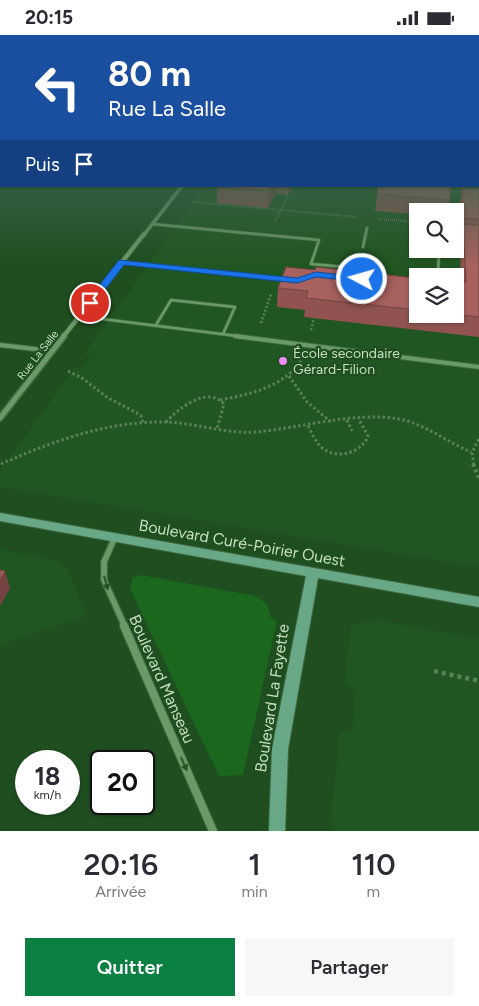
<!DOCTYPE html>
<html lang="fr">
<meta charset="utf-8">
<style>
body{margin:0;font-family:Figtree,sans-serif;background:#f7f7f7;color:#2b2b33;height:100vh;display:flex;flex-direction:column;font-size:19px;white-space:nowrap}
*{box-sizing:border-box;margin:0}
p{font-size:16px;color:#7c7c81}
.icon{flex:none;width:28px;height:28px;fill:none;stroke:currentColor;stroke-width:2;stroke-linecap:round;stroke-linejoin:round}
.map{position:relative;height:796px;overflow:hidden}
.panel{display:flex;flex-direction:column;background:#fff;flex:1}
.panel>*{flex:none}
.hud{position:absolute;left:0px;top:0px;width:480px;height:152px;box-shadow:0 1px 4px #0004;background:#1a4fa0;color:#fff;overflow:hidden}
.controls{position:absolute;left:409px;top:168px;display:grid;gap:10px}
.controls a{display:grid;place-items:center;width:55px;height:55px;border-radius:0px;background:#fff;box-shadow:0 1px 4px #0004;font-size:25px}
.speed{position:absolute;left:15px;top:715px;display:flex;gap:10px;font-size:25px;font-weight:700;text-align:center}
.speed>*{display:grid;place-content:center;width:65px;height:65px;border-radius:50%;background:#fff;box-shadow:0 1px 4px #0004;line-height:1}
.speed small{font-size:12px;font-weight:400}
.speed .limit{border:2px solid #111;border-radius:8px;background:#fff;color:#111}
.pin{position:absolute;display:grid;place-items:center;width:42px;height:42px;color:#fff;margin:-21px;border:2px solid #fff;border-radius:50%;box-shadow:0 1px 5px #0007}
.me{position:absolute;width:55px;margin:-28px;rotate:276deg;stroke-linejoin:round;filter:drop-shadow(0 0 4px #0008)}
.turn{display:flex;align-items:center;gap:18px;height:105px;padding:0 25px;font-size:22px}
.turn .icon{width:65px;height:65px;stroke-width:2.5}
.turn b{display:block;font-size:35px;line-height:42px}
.then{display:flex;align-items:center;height:48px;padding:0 25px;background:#0003;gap:10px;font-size:19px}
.eta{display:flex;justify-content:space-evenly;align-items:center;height:85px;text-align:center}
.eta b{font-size:30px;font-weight:600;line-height:35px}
.primary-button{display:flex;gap:10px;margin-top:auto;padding:10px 25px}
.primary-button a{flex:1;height:58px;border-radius:0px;background:#0b8043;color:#fff;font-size:20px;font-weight:600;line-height:58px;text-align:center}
.primary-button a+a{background:#f7f7f7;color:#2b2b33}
.status{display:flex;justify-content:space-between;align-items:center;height:35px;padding:0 25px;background:#fff;direction:ltr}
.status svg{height:14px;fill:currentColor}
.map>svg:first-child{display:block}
.built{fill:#205621;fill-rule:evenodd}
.green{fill:#1a671d}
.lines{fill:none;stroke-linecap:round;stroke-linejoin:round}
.lane-far1-casing{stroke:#406a41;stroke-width:4}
.lane-casing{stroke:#406a41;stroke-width:6}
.street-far4-casing{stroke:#406a41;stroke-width:4.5}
.street-far3-casing{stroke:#406a41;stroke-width:5.5}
.street-far2-casing{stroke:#406a41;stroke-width:8}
.street-far1-casing{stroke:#406a41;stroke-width:8}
.street-casing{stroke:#406a41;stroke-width:10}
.secondary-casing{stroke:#406a41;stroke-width:2}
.path-far4{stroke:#598159;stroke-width:2;stroke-dasharray:1 1;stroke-linecap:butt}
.path-far3{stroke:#598159;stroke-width:2.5;stroke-dasharray:2 2;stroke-linecap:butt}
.path-far2{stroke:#598159;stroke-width:3;stroke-dasharray:2.5 2.5;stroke-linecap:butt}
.path-far1{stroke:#598159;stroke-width:4;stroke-dasharray:3 3;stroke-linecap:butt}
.path{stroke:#598159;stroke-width:4.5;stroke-dasharray:4 4;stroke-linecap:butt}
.lane-far1{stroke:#699a67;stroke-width:2.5}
.lane{stroke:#699a67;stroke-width:4}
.street-far4{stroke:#699a67;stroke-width:3}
.street-far3{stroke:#699a67;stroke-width:4}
.street-far2{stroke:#699a67;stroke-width:5}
.street-far1{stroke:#699a67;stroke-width:5.5}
.street{stroke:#699a67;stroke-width:8}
.secondary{fill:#68a887;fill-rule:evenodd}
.wall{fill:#905351}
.shaded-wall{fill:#754442}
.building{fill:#a7615e;stroke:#754442}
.oneway{fill:#265627}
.route{fill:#1a73e8;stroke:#114b97}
.poi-dot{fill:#ee8cf8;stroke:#1f4e20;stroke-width:2}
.labels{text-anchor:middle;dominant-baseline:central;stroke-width:4.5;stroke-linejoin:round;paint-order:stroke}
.far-street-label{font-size:11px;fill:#c6dfc4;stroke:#1f4e20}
.poi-label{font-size:14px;fill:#c6dfc4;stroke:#1f4e20;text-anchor:start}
.near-street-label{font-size:16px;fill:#c6dfc4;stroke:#1f4e20}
</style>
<div class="status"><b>20:15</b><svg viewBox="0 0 49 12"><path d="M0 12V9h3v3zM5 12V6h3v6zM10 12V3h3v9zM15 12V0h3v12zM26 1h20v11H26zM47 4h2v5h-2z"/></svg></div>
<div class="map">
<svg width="479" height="796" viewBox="0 0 479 796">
<rect width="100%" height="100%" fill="#1f4e20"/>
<path class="built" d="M479,119V532L0,452V436L75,332L82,333L91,321L84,319L205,151H479ZM418,176H455V214H418ZM418,241H455V279H418Z
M0,514L55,525L61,528L67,534L87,581L0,610Z
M378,585L479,604V796H335L331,782L340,696L352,697L355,653L344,651L351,590Z"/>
<path class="green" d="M141,540L256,561L267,569L271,583L277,586L243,740L219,741L130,554L132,543Z"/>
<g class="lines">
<g class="lane-far1-casing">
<path id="lane-far1" d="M152,189L319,205L311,229L358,233L363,240
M455,203L464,204
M363,212L367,193
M122,227L286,244
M438,241L439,214
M79,281L245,302
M156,290L171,265L235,272L223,299"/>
</g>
<g class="lane-casing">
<path id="lane" d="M235,301L479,332
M0,310L52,316"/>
</g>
<g class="street-far4-casing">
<path id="street-far4" d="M143,201L182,151"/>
</g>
<g class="street-far3-casing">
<path id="street-far3" d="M63,302L144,199"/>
</g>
<g class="street-far2-casing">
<path id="street-far2" d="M0,383L64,301"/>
</g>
<g class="street-far1-casing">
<path id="street-far1" d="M115,502L104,527V545L125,592"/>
</g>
<g class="street-casing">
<path id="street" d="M124,591L213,796"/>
</g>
<g class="secondary-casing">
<path id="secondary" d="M0,478L479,562V572L318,543L288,714L285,796H269L272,714L306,541L0,486Z"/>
</g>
<path class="path-far4" d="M290,156L292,151
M447,156L463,157
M192,167L281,175L288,160
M378,184L418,187
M275,186L281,175L357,182"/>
<path class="path-far3" d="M261,288L271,259
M311,295L314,283"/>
<path class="path-far2" d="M68,336L82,343L108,363L137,378L141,381L143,388
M289,341L307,367L331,387
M220,365C251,359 283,352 302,325
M347,385L352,396
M166,387C178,374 207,350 224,369L217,394
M308,391C312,398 315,406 321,412C336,425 361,419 368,401L358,383
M1,429C53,406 108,386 165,387C196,388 225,399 256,397C300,393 356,376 399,384C425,389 447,407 471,417
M474,430L472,418L479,403"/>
<path class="path-far1" d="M473,429L479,443"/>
<path class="path" d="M434,636L479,646"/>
<use href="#lane-far1" class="lane-far1"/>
<use href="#lane" class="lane"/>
<use href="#street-far4" class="street-far4"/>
<use href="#street-far3" class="street-far3"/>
<use href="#street-far2" class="street-far2"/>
<use href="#street-far1" class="street-far1"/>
<use href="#street" class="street"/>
<use href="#secondary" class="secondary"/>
</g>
<path class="wall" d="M217,151H292L288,160L276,158L268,173L217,168Z
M378,151H450V165L448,176H418V179L375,176Z
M462,153L479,154V302L304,282L305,275L277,272L278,253L418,245V279H455L461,247L460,207L461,200H460L459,170Z"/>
<path class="shaded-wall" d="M271,151H276V158L268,173L269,156Z
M288,151H292L288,160Z
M5,536L10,553L0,571V545Z"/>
<path class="building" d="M217,151H271L269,156L216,152Z
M378,151H450V165L377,159Z
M462,153L479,154V184L463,183Z
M463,189L479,190V282L452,279H455V246L466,247Z
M286,232L315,235L316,232L415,243L418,245V275L306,263L308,256L278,253Z
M0,535L5,536L0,545Z"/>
<defs><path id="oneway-solid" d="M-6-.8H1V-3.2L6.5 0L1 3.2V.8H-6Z" transform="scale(1.25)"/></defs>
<g class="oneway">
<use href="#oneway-solid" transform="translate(106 548) rotate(75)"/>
<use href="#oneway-solid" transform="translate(184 729) rotate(66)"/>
</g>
<linearGradient id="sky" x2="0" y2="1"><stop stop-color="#112b12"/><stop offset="0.52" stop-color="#3c634e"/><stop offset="1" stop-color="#3c634e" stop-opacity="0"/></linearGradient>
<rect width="479" height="231" fill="url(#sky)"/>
<path class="route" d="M119,225L297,243L316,237L362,242L366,244L362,247L316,242L297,248L124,230L93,270H87V266Z"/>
<circle class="poi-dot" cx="283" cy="326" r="5"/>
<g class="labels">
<g class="far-street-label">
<text transform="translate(38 320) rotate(-52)">Rue La Salle</text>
</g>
<g class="poi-label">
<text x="293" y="318">École secondaire<tspan x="293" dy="16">Gérard-Filion</tspan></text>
</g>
<g class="near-street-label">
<text transform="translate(242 508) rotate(10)">Boulevard Curé-Poirier Ouest</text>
<text transform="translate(162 644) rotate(66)">Boulevard Manseau</text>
<text transform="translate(272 663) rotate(-81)">Boulevard La Fayette</text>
</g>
</g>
</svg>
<div class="controls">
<a><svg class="icon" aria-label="search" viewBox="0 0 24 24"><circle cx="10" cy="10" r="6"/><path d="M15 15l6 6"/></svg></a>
<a><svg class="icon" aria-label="layers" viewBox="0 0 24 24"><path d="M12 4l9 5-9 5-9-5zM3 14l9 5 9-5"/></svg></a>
</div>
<div class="speed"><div>18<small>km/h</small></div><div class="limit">20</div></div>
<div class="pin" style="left:90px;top:268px;background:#d93025"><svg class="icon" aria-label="arrive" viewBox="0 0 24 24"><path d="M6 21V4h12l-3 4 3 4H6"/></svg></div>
<svg class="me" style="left:362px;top:244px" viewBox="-20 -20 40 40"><circle r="17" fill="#1a73e8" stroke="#fff" stroke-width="3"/><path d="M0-11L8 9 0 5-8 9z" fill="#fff"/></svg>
<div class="hud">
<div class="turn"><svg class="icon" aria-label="left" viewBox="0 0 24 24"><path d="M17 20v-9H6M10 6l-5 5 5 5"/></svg><div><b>80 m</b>Rue La Salle</div></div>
<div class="then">Puis<svg class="icon" aria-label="arrive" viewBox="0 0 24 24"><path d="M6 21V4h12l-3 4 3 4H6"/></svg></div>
</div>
</div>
<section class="panel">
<div class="eta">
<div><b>20:16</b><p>Arrivée</p></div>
<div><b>1</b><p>min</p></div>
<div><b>110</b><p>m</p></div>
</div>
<div class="primary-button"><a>Quitter</a><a>Partager</a></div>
</section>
